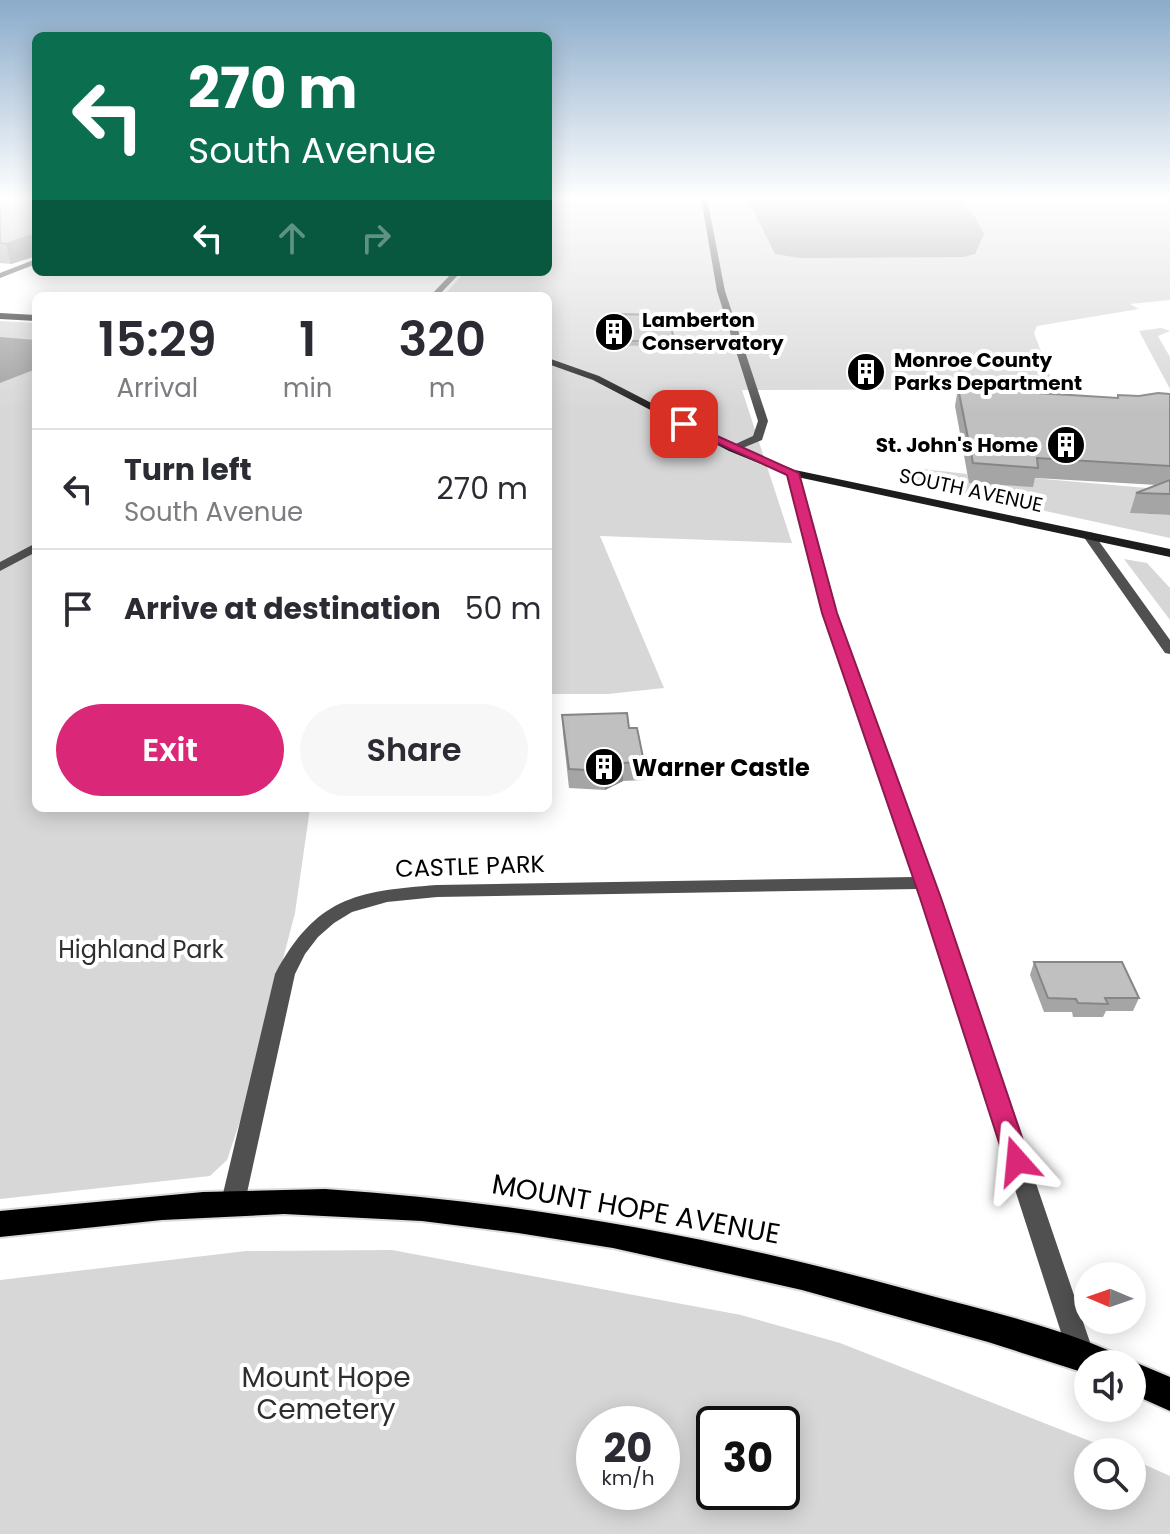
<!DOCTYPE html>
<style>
body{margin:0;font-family:Poppins,sans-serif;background:#f7f7f7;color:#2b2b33;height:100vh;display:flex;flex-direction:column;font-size:30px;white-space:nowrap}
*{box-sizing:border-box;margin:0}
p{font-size:26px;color:#7c7c81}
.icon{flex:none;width:44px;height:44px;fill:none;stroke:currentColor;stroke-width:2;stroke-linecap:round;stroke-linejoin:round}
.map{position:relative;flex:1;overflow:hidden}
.sheet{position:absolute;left:32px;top:292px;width:520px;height:520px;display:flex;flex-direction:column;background:#fff;border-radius:12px;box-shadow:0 4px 20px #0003}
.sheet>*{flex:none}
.banner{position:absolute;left:32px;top:32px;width:520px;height:244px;border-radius:12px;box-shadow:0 4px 20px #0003;background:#0b6e4f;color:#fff;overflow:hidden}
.needle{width:52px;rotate:272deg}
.fabs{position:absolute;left:1074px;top:1262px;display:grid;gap:16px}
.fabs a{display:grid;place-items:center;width:72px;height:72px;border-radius:50%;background:#fff;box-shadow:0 4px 20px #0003;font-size:40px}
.speed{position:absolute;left:576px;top:1406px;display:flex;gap:16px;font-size:40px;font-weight:700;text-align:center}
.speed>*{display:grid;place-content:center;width:104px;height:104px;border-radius:50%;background:#fff;box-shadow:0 4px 20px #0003;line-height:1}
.speed small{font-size:20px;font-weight:400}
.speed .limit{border:4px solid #111;border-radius:12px;background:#fff;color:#111}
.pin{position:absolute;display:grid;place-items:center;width:68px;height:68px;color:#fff;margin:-34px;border-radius:16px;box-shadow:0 4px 12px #0006}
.me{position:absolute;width:88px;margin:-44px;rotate:342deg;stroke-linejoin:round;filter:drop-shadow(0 0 6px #0008)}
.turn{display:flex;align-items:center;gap:28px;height:168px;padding:0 24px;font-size:36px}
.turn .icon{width:104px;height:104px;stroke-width:2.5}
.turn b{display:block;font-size:56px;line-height:68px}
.lanes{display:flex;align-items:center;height:76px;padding:0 24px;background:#0003;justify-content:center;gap:40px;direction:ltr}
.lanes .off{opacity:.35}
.eta{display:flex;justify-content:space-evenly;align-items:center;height:136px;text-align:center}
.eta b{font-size:48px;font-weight:600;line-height:56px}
.cta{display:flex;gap:16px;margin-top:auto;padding:16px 24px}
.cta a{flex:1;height:92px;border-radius:48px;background:#db2777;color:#fff;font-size:32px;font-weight:600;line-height:92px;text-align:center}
.cta a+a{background:#f7f7f7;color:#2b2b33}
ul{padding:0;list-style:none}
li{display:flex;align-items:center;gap:24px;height:120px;padding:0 24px;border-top:2px solid #e1e1e2}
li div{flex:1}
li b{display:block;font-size:30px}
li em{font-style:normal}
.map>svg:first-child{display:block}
.green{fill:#d7d7d7;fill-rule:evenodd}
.water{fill:#9e9e9e}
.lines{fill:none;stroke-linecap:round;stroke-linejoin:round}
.primary-casing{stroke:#dbdbdb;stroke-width:4}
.minor{fill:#505050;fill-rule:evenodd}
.secondary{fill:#1d1d1d;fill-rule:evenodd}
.primary{fill:#000;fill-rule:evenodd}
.wall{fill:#a5a5a5}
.shaded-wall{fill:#868686}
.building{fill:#c0c0c0;stroke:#868686;stroke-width:2}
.route{fill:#db2777;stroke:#8e194d;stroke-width:2}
.labels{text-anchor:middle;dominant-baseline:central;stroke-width:8;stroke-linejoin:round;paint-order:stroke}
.far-poi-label{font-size:20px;font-weight:bold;fill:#000;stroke:#fff;text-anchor:start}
.far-street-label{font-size:20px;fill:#000;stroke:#fff}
.poi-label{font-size:24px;font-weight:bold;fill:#000;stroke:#fff;text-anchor:start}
.street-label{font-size:24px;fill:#000;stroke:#fff}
.park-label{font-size:24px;fill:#2e2e2e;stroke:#fff}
.near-street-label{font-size:28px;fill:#000;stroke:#fff}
.near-park-label{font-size:28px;fill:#2e2e2e;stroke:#fff}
</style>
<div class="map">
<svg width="1170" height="1534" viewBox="0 0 1170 1534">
<rect width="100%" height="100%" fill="#fff"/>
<path class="green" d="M548,198H1170V300L1130,304L1139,309L1037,326L1034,333L1055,389L742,390L792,543L600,536L664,688L608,694H548V296H443L465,272H548Z
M0,321L36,323V808H310L295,913L243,1112L227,1160L210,1176L0,1199Z
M1161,328L1170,331L1158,336L1170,357V389L1139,331Z
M923,469L967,474L969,483L1032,478L1170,490L1133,513L1170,515V538L916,483L914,479Z
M1124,559L1147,563L1170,588V620Z
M392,1250L741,1315L840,1343L1118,1452H1088V1496H1132V1459L1170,1476V1534H0V1280L246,1251ZM594,1424H662V1492H594ZM714,1424H782V1492H714Z"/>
<path class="water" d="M747,198H953L974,215L984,234L975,254L963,257L800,258L775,254Z
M0,337L36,340V369L0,383Z"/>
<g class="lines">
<g class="primary-casing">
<path id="primary" d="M325,1189C527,1202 722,1238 917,1292C983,1310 1052,1325 1115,1353L1119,1364H1088V1374L988,1342L802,1290L613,1248L518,1233L422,1221L284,1214L162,1220L0,1237V1211L203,1192Z
M1132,1361L1170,1377V1411L1132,1394V1364H1124Z"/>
</g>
<path class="minor" d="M701,198H707L725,291L768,421L762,440L733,452L728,449L729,447L753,436L758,421L717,291Z
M36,259V264L0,278V273Z
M453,272H461L438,296H430Z
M792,470L798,473L837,613L934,883L1094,1354L1090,1363L1081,1367L1072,1363L1068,1354L918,889L437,897L387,902L352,912L334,923L318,937L305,954L295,974L245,1202L241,1209L233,1212L225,1209L221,1202L275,974C316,898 355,891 437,885L914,877L823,613L786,473Z
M1089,532L1093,533L1170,640V654L1165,653L1083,536Z
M36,543V552L0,571V562Z"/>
<path class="secondary" d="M0,313L36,315V321L0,319Z
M548,358L599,376L737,447L795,470L1170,549V557L788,475L729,451L593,380L548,364Z"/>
<use href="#primary" class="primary"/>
</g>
<path class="wall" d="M0,198H36V256L11,264L0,263Z
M614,314L674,341V345L615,346Z
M958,388L1117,398L1118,395L1139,396L1170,394V515L1130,513L1136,493L1157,485L1035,478L1033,487L969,483L955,406Z
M562,715L629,728L644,762V780L623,781L605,790L569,788L563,733Z
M1034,962L1139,998L1133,1011H1106L1103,1017H1073L1072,1012H1044L1030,975Z"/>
<path class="shaded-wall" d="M36,234V256L11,264L6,244Z
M623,763V781L605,790V771Z"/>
<path class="building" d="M0,198H36V234L6,244L0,243Z
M614,314L669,315L674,341H615Z
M958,388L1118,398V395L1139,396L1158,393L1170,394V466L1037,458L1038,468L973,463Z
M1170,480V494L1136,493Z
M627,713L629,728H637L644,762L623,763L605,771L569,769L562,715Z
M1034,962H1122L1139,998H1105L1108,1004L1078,1003L1076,999L1048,998Z"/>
<linearGradient id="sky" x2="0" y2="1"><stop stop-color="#8aabca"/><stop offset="0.48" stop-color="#fff"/><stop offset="1" stop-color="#fff" stop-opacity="0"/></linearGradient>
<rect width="1170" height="413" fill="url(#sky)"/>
<path class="route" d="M684,421L799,473L837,613L941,898L1030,1161L1026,1169L1017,1172L1008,1169L1005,1161L920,898L822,613L787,475L680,426L678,424Z"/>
<defs>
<g id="building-disc" transform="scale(2)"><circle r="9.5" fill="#000" stroke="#fff"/><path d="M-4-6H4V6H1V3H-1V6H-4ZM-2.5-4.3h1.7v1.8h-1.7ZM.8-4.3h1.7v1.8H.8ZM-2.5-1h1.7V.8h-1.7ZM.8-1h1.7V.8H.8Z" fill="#fff"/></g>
</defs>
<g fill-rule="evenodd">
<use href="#building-disc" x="614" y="332"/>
<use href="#building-disc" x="866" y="372"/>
<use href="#building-disc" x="1066" y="445"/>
<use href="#building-disc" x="604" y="767"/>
</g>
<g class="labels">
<g class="far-poi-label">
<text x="642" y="320">Lamberton<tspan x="642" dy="23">Conservatory</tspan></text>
<text x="894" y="360">Monroe County<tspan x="894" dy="23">Parks Department</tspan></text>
<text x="1038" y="445" text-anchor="end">St. John's Home</text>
</g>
<g class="far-street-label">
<text transform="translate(971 490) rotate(12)">SOUTH AVENUE</text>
</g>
<g class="poi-label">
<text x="632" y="767">Warner Castle</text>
</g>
<g class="street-label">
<text transform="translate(470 866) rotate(-2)">CASTLE PARK</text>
</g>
<g class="park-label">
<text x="141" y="949">Highland Park</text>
</g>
<g class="near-street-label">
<text transform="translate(636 1209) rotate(10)">MOUNT HOPE AVENUE</text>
</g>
<g class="near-park-label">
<text x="326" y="1377">Mount Hope<tspan x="326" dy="32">Cemetery</tspan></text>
</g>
</g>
</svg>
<div class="fabs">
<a><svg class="needle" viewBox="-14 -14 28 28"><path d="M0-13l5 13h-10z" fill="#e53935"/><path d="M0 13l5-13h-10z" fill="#7c7c81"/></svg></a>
<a><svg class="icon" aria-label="sound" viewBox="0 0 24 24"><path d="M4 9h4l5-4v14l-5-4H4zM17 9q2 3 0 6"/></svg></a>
<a><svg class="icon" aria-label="search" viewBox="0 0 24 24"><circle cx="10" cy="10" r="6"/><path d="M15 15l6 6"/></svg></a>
</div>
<div class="speed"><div>20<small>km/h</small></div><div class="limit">30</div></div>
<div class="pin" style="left:684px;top:424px;background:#d93025"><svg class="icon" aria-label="arrive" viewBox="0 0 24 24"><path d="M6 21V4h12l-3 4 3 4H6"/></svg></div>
<svg class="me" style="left:1017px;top:1161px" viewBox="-20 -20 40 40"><path d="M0-17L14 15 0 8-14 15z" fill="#db2777" stroke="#fff" stroke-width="4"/></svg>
<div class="banner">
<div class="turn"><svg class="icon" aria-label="left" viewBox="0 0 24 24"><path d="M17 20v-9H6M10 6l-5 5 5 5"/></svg><div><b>270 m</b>South Avenue</div></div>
<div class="lanes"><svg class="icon" aria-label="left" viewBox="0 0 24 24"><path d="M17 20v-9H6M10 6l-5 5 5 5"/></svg><svg class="icon off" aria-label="ahead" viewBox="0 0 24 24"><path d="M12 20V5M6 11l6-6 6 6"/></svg><svg class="icon off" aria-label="right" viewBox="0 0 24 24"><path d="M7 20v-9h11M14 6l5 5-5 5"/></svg></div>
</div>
<section class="sheet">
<div class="eta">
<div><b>15:29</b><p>Arrival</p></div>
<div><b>1</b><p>min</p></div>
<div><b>320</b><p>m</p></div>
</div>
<ul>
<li><svg class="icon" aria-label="left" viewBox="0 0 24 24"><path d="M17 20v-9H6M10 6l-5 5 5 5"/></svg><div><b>Turn left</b><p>South Avenue</p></div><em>270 m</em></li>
<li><svg class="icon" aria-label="arrive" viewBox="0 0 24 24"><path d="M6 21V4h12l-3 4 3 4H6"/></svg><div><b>Arrive at destination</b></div><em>50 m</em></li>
</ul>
<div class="cta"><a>Exit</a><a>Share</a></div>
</section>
</div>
